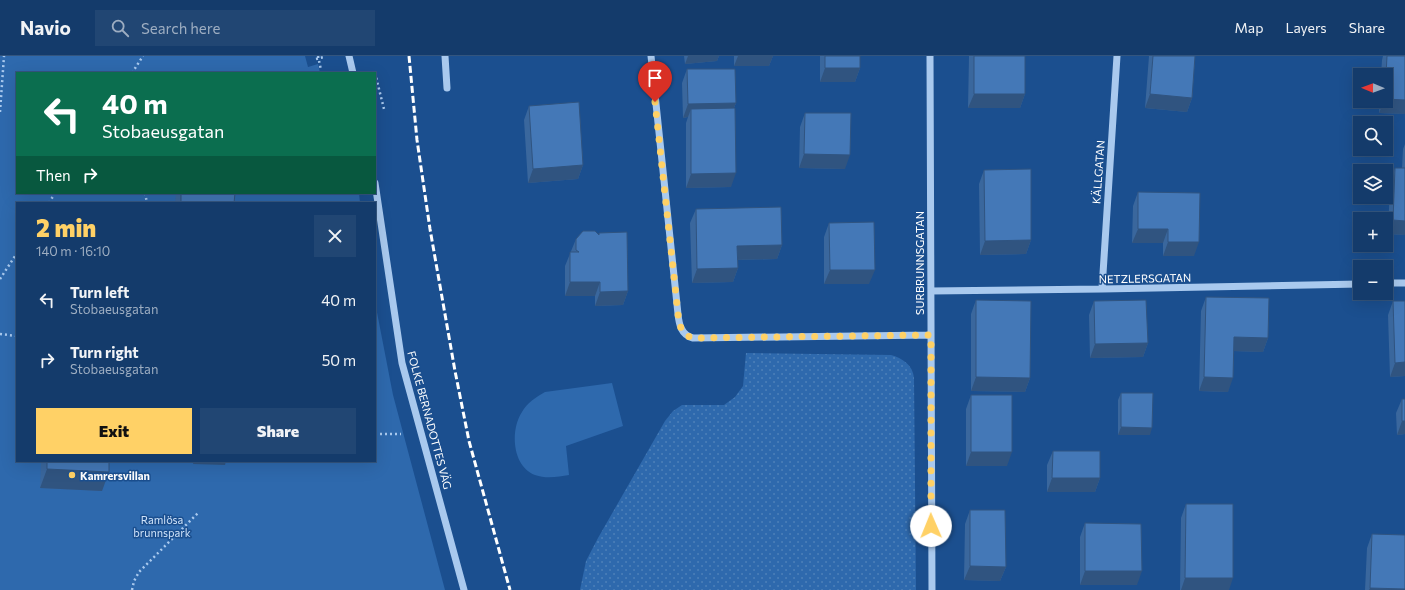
<!DOCTYPE html>
<meta charset="utf-8">
<style>
body{margin:0;font-family:Commissioner,sans-serif;background:#214673;color:#f1f3f6;height:100vh;display:flex;flex-direction:column;font-size:15px;white-space:nowrap}
*{box-sizing:border-box;margin:0}
p{font-size:13px;color:#9dadc1}
.icon{flex:none;width:22px;height:22px;fill:none;stroke:currentColor;stroke-width:2;stroke-linecap:round;stroke-linejoin:round}
.map{position:relative;flex:1;overflow:hidden}
.side{position:absolute;left:16px;top:146px;width:360px;height:260px;display:flex;flex-direction:column;background:#143b6b;border-radius:0px;box-shadow:0 4px 16px #0002,0 0 0 1px #33557e}
.side>*{flex:none}
.hud{position:absolute;left:16px;top:16px;width:360px;height:122px;border-radius:0px;box-shadow:0 4px 16px #0002,0 0 0 1px #33557e;background:#0b6e4f;color:#fff;overflow:hidden}
.needle{width:26px;rotate:271deg}
.fabs{position:absolute;left:1353px;top:12px;display:grid;gap:8px}
.fabs a{display:grid;place-items:center;width:40px;height:40px;border-radius:0px;background:#143b6b;box-shadow:0 4px 16px #0002,0 0 0 1px #33557e;font-size:20px}
.pin{position:absolute;display:grid;place-items:center;width:34px;height:34px;color:#fff;margin:-41px -17px;border-radius:50% 50% 50% 0;rotate:-45deg;box-shadow:0 0 4px #0007}
.pin .icon{rotate:45deg}
.me{position:absolute;width:44px;margin:-22px;rotate:359deg;stroke-linejoin:round;filter:drop-shadow(0 0 3px #0008)}
.turn{display:flex;align-items:center;gap:14px;height:84px;padding:0 20px;font-size:18px}
.turn .icon{width:52px;height:52px;stroke-width:2.5}
.turn b{display:block;font-size:28px;line-height:34px}
.then{display:flex;align-items:center;height:38px;padding:0 20px;background:#0003;gap:8px;font-size:15px}
.round{display:grid;place-items:center;flex:none;width:42px;height:42px;border-radius:0px;background:#214673}
.head{display:flex;align-items:center;justify-content:space-between;height:68px;padding:0 20px}
h1{font-size:24px;font-weight:800;line-height:30px;color:#ffd166}
.action{display:flex;gap:8px;margin-top:auto;padding:8px 20px}
.action a{flex:1;height:46px;border-radius:0px;background:#ffd166;color:#111;font-size:16px;font-weight:800;line-height:46px;text-align:center}
.action a+a{background:#214673;color:#f1f3f6}
ul{padding:0;list-style:none}
li{display:flex;align-items:center;gap:12px;height:60px;padding:0 20px}
li div{flex:1}
li b{display:block;font-size:15px}
li em{font-style:normal}
header{display:flex;align-items:center;gap:24px;box-sizing:border-box;height:56px;padding:0 20px;background:#143b6b;border-bottom:1px solid #33557e}
header strong{font-size:19px}
nav{display:flex;gap:22px;margin-inline-start:auto;font-size:14px}
.search{width:280px;height:36px;background:#214673;display:flex;align-items:center;gap:10px;box-sizing:border-box;padding:0 14px;border-radius:0px;color:#9dadc1;font-size:15px}
.map>svg:first-child{display:block}
.grass{fill:url(#grass-dots)}
.park{fill:#2e69ad}
.lines{fill:none;stroke-linecap:round;stroke-linejoin:round}
.path{stroke:#a9c9ee;stroke-width:2.5;stroke-dasharray:2 3;stroke-linecap:butt}
.minor{stroke:#a9c9ee;stroke-width:7}
.rail{stroke:#fff;stroke-width:3;stroke-dasharray:7 3;stroke-linecap:butt}
.wall{fill:#3a679d}
.shaded-wall{fill:#305480}
.building{fill:#4478b7;stroke:#305480}
.route{stroke:#ffd166;stroke-width:7;stroke-dasharray:0 12.6}
.poi-dot{fill:#ffd166;stroke:#1b4f8f;stroke-width:1.5}
.labels{text-anchor:middle;dominant-baseline:central;stroke-width:3;stroke-linejoin:round;paint-order:stroke}
.street-label{font-size:11px;fill:#fff;stroke:#1b4f8f}
.poi-label{font-size:11px;font-weight:bold;fill:#fff;stroke:#1b4f8f;text-anchor:start}
.park-label{font-size:11px;fill:#cfe3fa;stroke:#1b4f8f}
</style>
<header>
<strong>Navio</strong>
<div class="search"><svg class="icon" aria-label="search" viewBox="0 0 24 24"><circle cx="10" cy="10" r="6"/><path d="M15 15l6 6"/></svg>Search here</div>
<nav><a>Map</a><a>Layers</a><a>Share</a></nav>
</header>
<div class="map">
<svg width="1405" height="534" viewBox="0 0 1405 534">
<defs>
<pattern id="grass-dots" width="8" height="8" patternUnits="userSpaceOnUse"><rect width="8" height="8" fill="#2e69ad"/><path d="M2 2h.1M6 6h.1" fill="none" stroke="#4d80b9" stroke-width="1.8" stroke-linecap="round"/></pattern>
</defs>
<rect width="100%" height="100%" fill="#1b4f8f"/>
<path class="grass" d="M746,297L891,299C902,302 913,309 914,322L916,534H580L586,505L598,482L665,365L673,355L682,349H724L735,341L743,330Z"/>
<path class="park" d="M0,0H305L308,11L318,8L320,17H17V137H359L360,147H17V405H375V246L393,339L445,534H0Z
M612,327L623,370L566,390L569,419C558,421 546,423 535,419C512,410 510,374 522,356C527,347 536,341 545,336Z"/>
<g class="lines">
<path class="path" d="M318,0L321,14
M316,3L324,1
M132,17L143,0
M375,17L384,53
M0,56L4,0
M145,137L147,147
M49,147L55,137
M0,223L17,197
M0,278L17,280
M375,378H401
M132,534L134,525L139,516L198,457"/>
<path class="minor" d="M349,0L353,17
M445,0L447,32
M651,0L678,258C679,268 681,279 693,282L931,279
M930,0L932,534
M375,127L402,307L464,534
M1386,227H1405
M1102,233L1117,0
M931,235L1102,233L1360,228"/>
<path class="rail" d="M409,0L417,84L430,173L455,315L469,385L510,534"/>
</g>
<path class="wall" d="M684,0H719L717,5L685,8Z
M734,0H773L769,10H734Z
M820,0H860V12L855,26H820Z
M969,0H1025V38L1020,52H968Z
M1149,0H1195L1192,42L1187,56L1145,52Z
M1383,0H1405V58L1379,57L1380,45H1386V19H1381L1382,4Z
M687,13L736,47L734,52L731,131L686,132V67L688,61L683,62L682,27Z
M529,50L583,109L578,123L528,127L524,64Z
M805,57L845,113L799,112L800,71Z
M1405,88V179L1388,178L1390,126L1395,112H1402L1403,93Z
M984,114L1031,184L1026,198L980,199L979,128Z
M1138,136L1194,200H1163V187H1132L1133,150Z
M176,137H235L234,147H175Z
M696,153L782,189L777,203L738,204V212L733,226L692,227L690,167Z
M829,167L869,228H824V181Z
M599,177L628,235L623,249L595,250V240H565V210L576,183L599,178Z
M1206,241L1268,282L1263,296L1234,295L1228,336L1199,335L1201,255Z
M976,244L1030,322L1025,336L971,335V258Z
M1094,245L1148,287L1143,301L1090,302L1089,259Z
M1393,245H1405V320L1390,321L1388,259Z
M1121,337L1150,379H1118V344Z
M971,339L1007,410H966V353Z
M1402,343L1405,378L1397,379L1396,357Z
M1053,395L1100,422L1095,436H1047V409Z
M33,405H112V406H109L102,435L40,432L41,406H33Z
M1186,448L1229,534H1180L1181,462Z
M970,454L1006,511L1000,525L964,524L965,468Z
M1085,467L1137,529H1080V481Z
M1372,478L1405,534H1365L1367,492Z"/>
<path class="shaded-wall" d="M688,0H719L717,5L685,8Z
M738,0H773L769,10H734Z
M825,12H860L855,26H820Z
M974,38H1025L1020,52H968Z
M1150,38L1192,42L1187,56L1145,52Z
M1386,43L1405,44V58L1379,57L1384,45H1386Z
M736,47L730,61L691,53L688,61L683,62L688,48Z
M804,98L850,99L845,113L799,112Z
M583,109L578,123L528,127L533,113Z
M736,117L731,131L686,132L691,118Z
M1393,164L1405,165V179L1388,178Z
M1138,173H1168L1163,187H1132Z
M1031,184L1026,198L980,199L985,185Z
M1168,186H1199L1194,200H1163Z
M782,189L777,203L732,204L737,190Z
M738,212L733,226L692,227L697,213Z
M830,214H875L869,228H824Z
M570,226H600L595,240H565Z
M628,235L623,249L595,250L600,236Z
M1234,281L1268,282L1263,296L1229,295Z
M1148,287L1143,301L1090,302L1095,288Z
M1405,306V320L1390,321L1395,307Z
M976,321L1030,322L1025,336L971,335Z
M1204,321L1233,322L1228,336L1199,335Z
M1402,365H1405V378L1397,379Z
M1121,371L1152,372L1150,379H1118Z
M971,396H1012L1007,410H966Z
M33,405H42L41,406H33Z
M194,405H226L225,409L193,408Z
M47,413L109,416L102,435L40,432Z
M1052,422H1100L1095,436H1047Z
M970,510L1006,511L1000,525L964,524Z
M1085,515H1142L1137,529H1080Z
M1185,522H1233L1229,534H1181Z
M1370,532L1405,533V534H1369Z"/>
<path class="building" d="M825,0H860V12H825Z
M974,0H1025V38H974Z
M1153,0H1195L1192,42L1150,38Z
M1387,0H1405V44L1386,43V19Z
M687,13H735L736,47L688,48Z
M579,46L583,109L533,113L529,50Z
M735,52L736,117L691,118V53Z
M805,57H851L850,99L804,98Z
M1395,112H1405V165L1393,164Z
M1031,113V184L985,185L984,114Z
M1138,136L1200,137L1199,186H1168V173H1138Z
M181,137H235L234,147H181Z
M781,151L782,189L737,190L738,212L697,213L696,153Z
M874,166L875,214H830L829,167Z
M583,175H595L599,179V177L627,176L628,235L600,236V226H570V196H579L576,194V183Z
M1206,241L1269,242L1268,282L1234,281L1233,322L1204,321Z
M976,244L1031,245L1030,322L976,321Z
M1146,244L1148,287L1095,288L1094,245Z
M1393,245H1405V306L1395,307Z
M1121,337H1153L1152,372L1121,371Z
M971,339H1012V396H971Z
M1402,343H1405V365H1402Z
M1053,395H1100V422H1052Z
M47,405H109V416L47,413Z
M1186,448H1233V522H1185Z
M970,454H1005L1006,511L970,510Z
M1085,467L1141,468L1142,515H1085Z
M1372,478L1405,479V533L1370,532Z"/>
<g class="lines">
<path class="route" d="M655,46L678,258C679,268 681,279 693,282L931,279V470"/>
</g>
<circle class="poi-dot" cx="72" cy="419" r="4"/>
<g class="labels">
<g class="street-label">
<text transform="translate(1098 116) rotate(-86)">KÄLLGATAN</text>
<text transform="translate(919 207) rotate(-90)">SURBRUNNSGATAN</text>
<text transform="translate(1145 222) rotate(-1)">NETZLERSGATAN</text>
<text transform="translate(430 364) rotate(75)">FOLKE BERNADOTTES VÄG</text>
</g>
<g class="poi-label">
<text x="80" y="419">Kamrersvillan</text>
</g>
<g class="park-label">
<text x="162" y="463">Ramlösa<tspan x="162" dy="13">brunnspark</tspan></text>
</g>
</g>
</svg>
<div class="fabs">
<a><svg class="needle" viewBox="-14 -14 28 28"><path d="M0-13l5 13h-10z" fill="#e53935"/><path d="M0 13l5-13h-10z" fill="#9dadc1"/></svg></a>
<a><svg class="icon" aria-label="search" viewBox="0 0 24 24"><circle cx="10" cy="10" r="6"/><path d="M15 15l6 6"/></svg></a>
<a><svg class="icon" aria-label="layers" viewBox="0 0 24 24"><path d="M12 4l9 5-9 5-9-5zM3 14l9 5 9-5"/></svg></a>
<a>+</a>
<a>−</a>
</div>
<div class="pin" style="left:655px;top:46px;background:#d93025"><svg class="icon" aria-label="arrive" viewBox="0 0 24 24"><path d="M6 21V4h12l-3 4 3 4H6"/></svg></div>
<svg class="me" style="left:931px;top:470px" viewBox="-20 -20 40 40"><circle r="19" fill="#fff"/><path d="M0-13L10 11 0 6-10 11z" fill="#ffd166"/></svg>
<div class="hud">
<div class="turn"><svg class="icon" aria-label="left" viewBox="0 0 24 24"><path d="M17 20v-9H6M10 6l-5 5 5 5"/></svg><div><b>40 m</b>Stobaeusgatan</div></div>
<div class="then">Then<svg class="icon" aria-label="right" viewBox="0 0 24 24"><path d="M7 20v-9h11M14 6l5 5-5 5"/></svg></div>
</div>
<section class="side">
<div class="head"><div><h1>2 min</h1><p>140 m · 16:10</p></div><a class="round"><svg class="icon" aria-label="close" viewBox="0 0 24 24"><path d="M6 6l12 12M18 6L6 18"/></svg></a></div>
<ul>
<li><svg class="icon" aria-label="left" viewBox="0 0 24 24"><path d="M17 20v-9H6M10 6l-5 5 5 5"/></svg><div><b>Turn left</b><p>Stobaeusgatan</p></div><em>40 m</em></li>
<li><svg class="icon" aria-label="right" viewBox="0 0 24 24"><path d="M7 20v-9h11M14 6l5 5-5 5"/></svg><div><b>Turn right</b><p>Stobaeusgatan</p></div><em>50 m</em></li>
</ul>
<div class="action"><a>Exit</a><a>Share</a></div>
</section>
</div>
